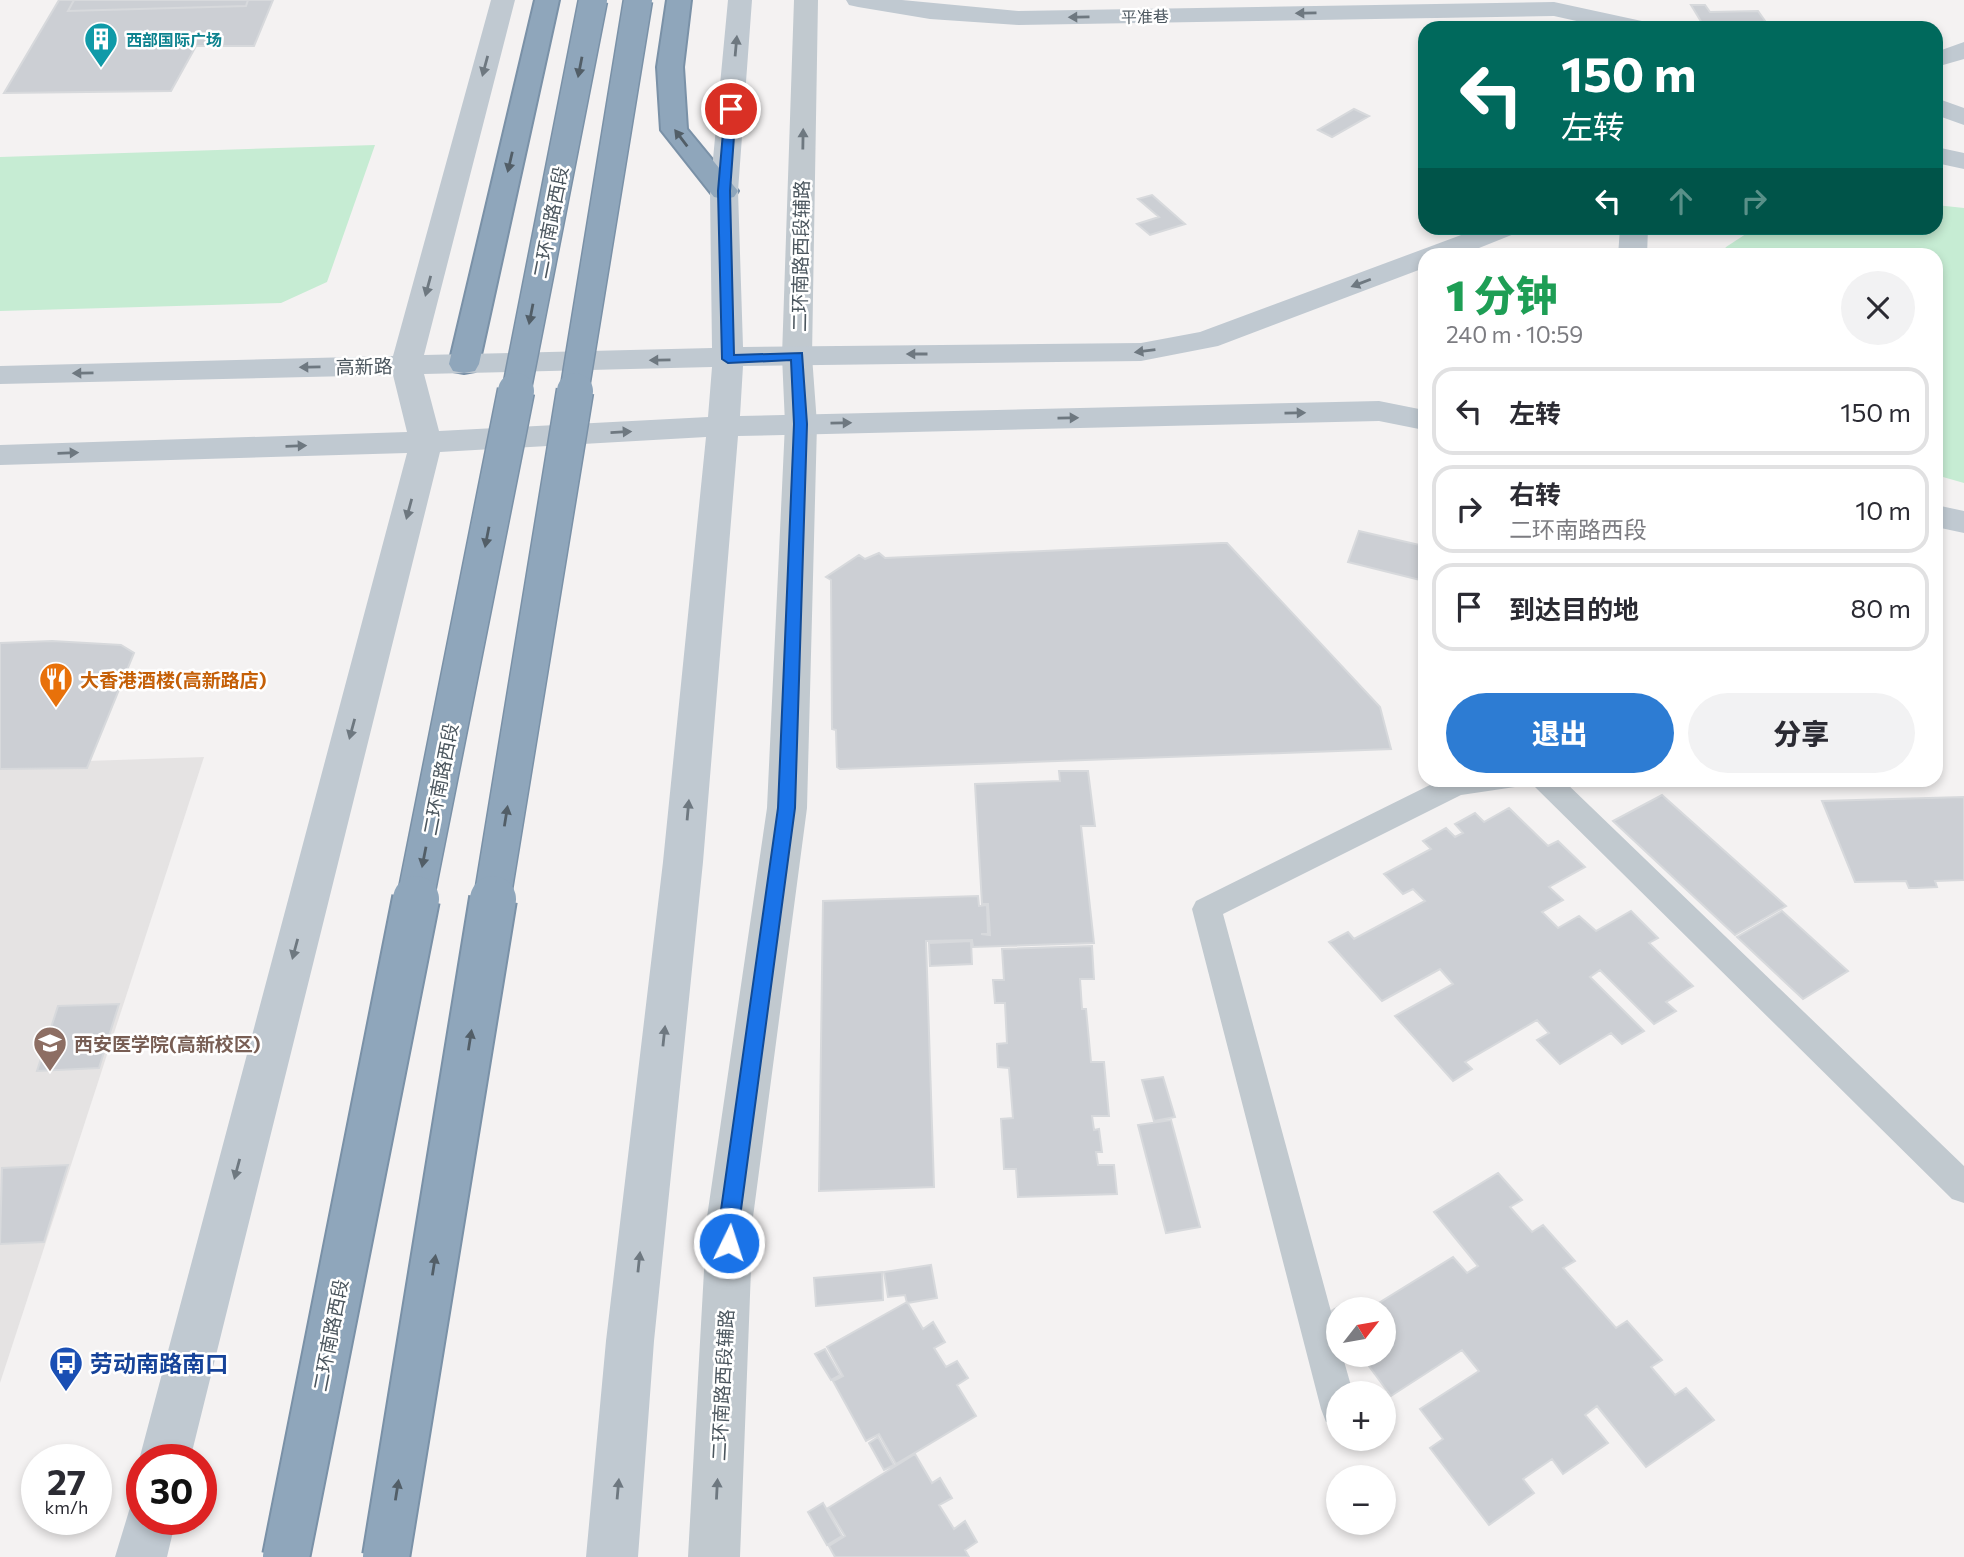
<!DOCTYPE html>
<html lang="zh">
<meta charset="utf-8">
<style>
body{margin:0;font-family:Commissioner,"Noto Sans SC",sans-serif;background:#f2f2f3;color:#2b2b33;height:100vh;display:flex;flex-direction:column;font-size:26px;white-space:nowrap}
*{box-sizing:border-box;margin:0}
p{font-size:23px;color:#7c7c81}
.icon{flex:none;width:38px;height:38px;fill:none;stroke:currentColor;stroke-width:2;stroke-linecap:round;stroke-linejoin:round}
.map{position:relative;flex:1;overflow:hidden}
.details{position:absolute;left:1418px;top:248px;width:525px;height:539px;display:flex;flex-direction:column;background:#fff;border-radius:21px;box-shadow:0 4px 10px #0003}
.details>*{flex:none}
.banner{position:absolute;left:1418px;top:21px;width:525px;height:214px;border-radius:21px;box-shadow:0 4px 10px #0003;background:#00695c;color:#fff;overflow:hidden}
.needle{width:46px;rotate:59deg}
.fabs{position:absolute;left:1326px;top:1297px;display:grid;gap:14px}
.fabs a{display:grid;place-items:center;width:70px;height:70px;border-radius:50%;background:#fff;box-shadow:0 4px 10px #0003;font-size:35px}
.speed{position:absolute;left:21px;top:1444px;display:flex;gap:14px;font-size:35px;font-weight:700;text-align:center}
.speed>*{display:grid;place-content:center;width:91px;height:91px;border-radius:50%;background:#fff;box-shadow:0 4px 10px #0003;line-height:1}
.speed small{font-size:18px;font-weight:400}
.speed .limit{border:10px solid #d22;background:#fff;color:#111}
.pin{position:absolute;display:grid;place-items:center;width:60px;height:60px;color:#fff;margin:-30px;border:4px solid #fff;border-radius:50%;box-shadow:0 2px 7px #0007}
.me{position:absolute;width:77px;margin:-38px;rotate:4deg;stroke-linejoin:round;filter:drop-shadow(0 0 5px #0008)}
.turn{display:flex;align-items:center;gap:24px;height:147px;padding:0 28px;font-size:32px}
.turn .icon{width:91px;height:91px;stroke-width:2.5}
.turn b{display:block;font-size:49px;line-height:60px}
.lanes{display:flex;align-items:center;height:66px;padding:0 28px;background:#0003;justify-content:center;gap:35px;direction:ltr}
.lanes .off{opacity:.35}
.round{display:grid;place-items:center;flex:none;width:74px;height:74px;border-radius:37px;background:#f2f2f3}
.overview{display:flex;align-items:center;justify-content:space-between;height:119px;padding:0 28px}
h1{font-size:42px;font-weight:800;line-height:52px;color:#1e9e55}
.cta{display:flex;gap:14px;margin-top:auto;padding:14px 28px}
.cta a{flex:1;height:80px;border-radius:42px;background:#2d7cd3;color:#fff;font-size:28px;font-weight:800;line-height:80px;text-align:center}
.cta a+a{background:#f2f2f3;color:#2b2b33}
ul{padding:0;list-style:none}
li{display:flex;align-items:center;gap:21px;height:88px;margin:0 14px 10px;padding:0 14px;border:4px solid #e1e1e2;border-radius:21px}
li div{flex:1}
li b{display:block;font-size:26px}
li em{font-style:normal}
.map>svg:first-child{display:block}
.education{fill:#e5e3e3}
.green{fill:#c6ecd3}
.building{fill:#cccfd4;stroke:#d7d9dc;stroke-width:2}
.lines{fill:none;stroke-linecap:round;stroke-linejoin:round}
.highway-casing{stroke:#7a91a7;stroke-width:4}
.lane{fill:#c1c9cf;fill-rule:evenodd}
.street{fill:#c1c9cf;fill-rule:evenodd}
.secondary{fill:#c0c9d1;fill-rule:evenodd}
.highway{fill:#8fa6bb;fill-rule:evenodd}
.highway-bridge-far2-casing{stroke:#7a91a7;stroke-width:31;stroke-linecap:butt}
.highway-bridge-far1-casing{stroke:#7a91a7;stroke-width:39;stroke-linecap:butt}
.highway-bridge-casing{stroke:#7a91a7;stroke-width:50;stroke-linecap:butt}
.highway-bridge-far2{stroke:#8fa6bb;stroke-width:28}
.highway-bridge-far1{stroke:#8fa6bb;stroke-width:36}
.highway-bridge{stroke:#8fa6bb;stroke-width:46}
.oneway{fill:#6e7880}
.oneway2{fill:#525e67}
.route{fill:#1a73e8;stroke:#114b97;stroke-width:2}
.labels{text-anchor:middle;dominant-baseline:central;stroke-width:5;stroke-linejoin:round;paint-order:stroke}
.far-street-label{font-size:16px;fill:#4b565e;stroke:#fff}
.far-culture-label{font-size:16px;font-weight:bold;fill:#0d838f;stroke:#fff;text-anchor:start}
.street-label{font-size:19px;fill:#4b565e;stroke:#fff}
.food-label{font-size:19px;font-weight:bold;fill:#c56008;stroke:#fff;text-anchor:start}
.education-label{font-size:19px;font-weight:bold;fill:#785e54;stroke:#fff;text-anchor:start}
.near-transit-label{font-size:23px;font-weight:bold;fill:#164399;stroke:#fff;text-anchor:start}
</style>
<div class="map">
<svg width="1964" height="1557" viewBox="0 0 1964 1557">
<rect width="100%" height="100%" fill="#f4f2f2"/>
<path class="education" d="M204,757L0,1383V764Z"/>
<path class="green" d="M375,145L327,282L281,303L0,311V157Z
M1936,205L1964,208V483L1936,475V256L1721,255L1726,247L1755,228H1936Z"/>
<path class="building" d="M59,0H273L254,46H196L171,91L4,93Z
M74,0H248L246,6L68,11Z
M1691,5H1705L1710,12L1758,11L1770,28H1705Z
M1354,109L1369,116L1332,137L1318,130Z
M1152,195L1185,224L1150,235L1137,224L1159,217L1138,199Z
M1359,531L1424,546V581L1348,562Z
M1221,543H1227L1380,707L1391,749L840,769L837,767L836,730L832,729L831,580L826,577L859,555L865,559L879,553L885,558Z
M52,641L121,645L134,653L87,768L0,769V643Z
M1059,771H1088L1095,826H1081L1094,943L973,947L972,940L926,941L934,1187L819,1191L823,901L978,896L979,906L987,905L988,934H981L990,935L988,904H982L975,784L1060,781Z
M1662,795L1786,906L1735,935L1613,821Z
M1964,797V880L1935,881L1937,887L1916,888H1909L1906,881L1855,882L1822,801Z
M1509,808L1548,846L1558,841L1585,867L1549,887L1563,900L1542,912L1558,928L1579,916L1596,931L1631,911L1658,938L1649,943L1693,986L1666,1002L1676,1011L1654,1024L1600,970L1590,977L1644,1031L1622,1044L1611,1033L1560,1064L1537,1040L1549,1033L1537,1020L1465,1062L1472,1069L1453,1081L1395,1016L1453,984L1440,969L1382,1001L1329,942L1348,932L1354,939L1425,901L1413,889L1403,894L1384,874L1431,849L1423,841L1446,828L1455,837L1463,833L1455,824L1475,813L1484,822Z
M1782,911L1848,971L1803,999L1737,937Z
M971,941L972,964L930,966L929,943Z
M1092,946L1094,979H1080L1082,1009H1086L1091,1062H1104L1109,1116H1092L1094,1130L1099,1129L1102,1152H1096L1098,1165H1114L1117,1194L1018,1197L1016,1169H1004L1001,1119L1013,1118L1009,1068L998,1067L997,1044L1007,1043L1005,1003H995L993,980H1004L1002,949Z
M119,1004L99,1068L37,1071L58,1006Z
M1163,1077L1175,1117L1154,1121L1142,1080Z
M1171,1120L1200,1227L1166,1233L1138,1125Z
M68,1165L44,1242L0,1244L2,1168Z
M1498,1173L1522,1200L1510,1207L1532,1232L1543,1225L1575,1261L1563,1268L1616,1328L1627,1321L1662,1360L1651,1367L1675,1395L1686,1388L1714,1420L1646,1467L1597,1406L1585,1415L1608,1443L1563,1474L1552,1459L1523,1479L1534,1493L1489,1525L1430,1448L1443,1439L1420,1409L1479,1371L1462,1350L1391,1396L1360,1354H1384V1309H1369L1453,1257L1467,1273L1478,1266L1434,1212Z
M931,1265L937,1298L907,1303L905,1295L888,1297L884,1272Z
M882,1272L883,1300L816,1306L814,1278Z
M907,1302L923,1329L933,1322L945,1342L934,1348L946,1367L957,1361L968,1378L957,1385L976,1416L896,1464L879,1434L866,1441L833,1381L843,1376L827,1347Z
M1346,1302L1352,1309H1339V1327L1328,1313Z
M825,1349L840,1375L831,1380L815,1354Z
M878,1437L894,1465L884,1470L869,1443Z
M915,1454L932,1483L940,1478L952,1498L939,1505L954,1529L965,1521L977,1542L965,1550L969,1557H835L829,1546L845,1536L828,1508Z
M823,1503L842,1536L827,1545L808,1512Z"/>
<g class="lines">
<g class="highway-casing">
<path id="highway" d="M535,0H559L479,364L475,371L464,373L453,371L449,364Z
M667,0H691L683,67L687,129L738,191L734,197L724,199L714,197L661,130L657,67Z"/>
</g>
<path class="lane" d="M1440,780H1519L1515,787L1461,795L1223,914L1339,1341V1354H1342L1353,1393H1339V1427L1326,1422L1321,1409L1192,909L1196,901Z
M1531,780H1563L1964,1166V1203L1952,1199L1535,787Z"/>
<path class="street" d="M794,0H818L812,356L817,424L807,808L753,1217L740,1557H688L707,1217L767,808L785,424L782,356Z"/>
<path class="secondary" d="M491,0H515L424,355L712,348L710,191L728,0H752L738,191L743,347L1141,343L1200,332L1480,228H1518L1514,234L1459,256H1424V268L1218,346L1141,361L743,366L740,416L1379,401L1424,410V430L1379,421L738,436L703,862L654,1341L638,1557H586L606,1341L663,862L706,437L440,452L190,1460H142V1468L139,1460L407,453L0,465V445L407,432L393,375L0,384V366L393,356ZM712,367L708,417L439,431L424,374Z
M846,0H902L1018,11L1554,2L1651,23L1654,28H1608L1554,16L1018,25L930,19L858,7L849,5Z
M1964,42V59L1936,67V52Z
M1936,98L1964,108V125L1936,115Z
M1936,147L1964,153V169L1936,163Z
M1620,228H1648L1647,256H1618Z
M1936,505L1964,511V533L1936,527Z
M142,1496V1519H176L167,1557H115L132,1501Z"/>
<use href="#highway" class="highway"/>
<g class="highway-bridge-far2-casing">
<path id="highway-bridge-far2" d="M516,393L593,0
M574,393L638,0"/>
</g>
<g class="highway-bridge-far1-casing">
<path id="highway-bridge-far1" d="M415,900L516,391
M492,900L575,391"/>
</g>
<g class="highway-bridge-casing">
<path id="highway-bridge" d="M286,1557L416,899
M386,1557L493,899"/>
</g>
<use href="#highway-bridge-far2" class="highway-bridge-far2"/>
<use href="#highway-bridge-far1" class="highway-bridge-far1"/>
<use href="#highway-bridge" class="highway-bridge"/>
</g>
<defs><path id="oneway-solid" d="M-6-.8H1V-3.2L6.5 0L1 3.2V.8H-6Z" transform="scale(1.75)"/></defs>
<g class="oneway">
<use href="#oneway-solid" transform="translate(1306 13) rotate(179)"/>
<use href="#oneway-solid" transform="translate(1079 17) rotate(179)"/>
<use href="#oneway-solid" transform="translate(736 46) rotate(-85)"/>
<use href="#oneway-solid" transform="translate(485 66) rotate(105)"/>
<use href="#oneway-solid" transform="translate(803 139) rotate(-89)"/>
<use href="#oneway-solid" transform="translate(1361 283) rotate(159)"/>
<use href="#oneway-solid" transform="translate(428 286) rotate(105)"/>
<use href="#oneway-solid" transform="translate(1145 351) rotate(173)"/>
<use href="#oneway-solid" transform="translate(917 354) rotate(180)"/>
<use href="#oneway-solid" transform="translate(660 360) rotate(179)"/>
<use href="#oneway-solid" transform="translate(310 367) rotate(179)"/>
<use href="#oneway-solid" transform="translate(83 373) rotate(179)"/>
<use href="#oneway-solid" transform="translate(1295 413) rotate(-1)"/>
<use href="#oneway-solid" transform="translate(1068 418) rotate(-1)"/>
<use href="#oneway-solid" transform="translate(841 423) rotate(-1)"/>
<use href="#oneway-solid" transform="translate(621 432) rotate(-3)"/>
<use href="#oneway-solid" transform="translate(296 446) rotate(-2)"/>
<use href="#oneway-solid" transform="translate(68 453) rotate(-2)"/>
<use href="#oneway-solid" transform="translate(409 509) rotate(105)"/>
<use href="#oneway-solid" transform="translate(352 729) rotate(105)"/>
<use href="#oneway-solid" transform="translate(688 810) rotate(-85)"/>
<use href="#oneway-solid" transform="translate(295 949) rotate(105)"/>
<use href="#oneway-solid" transform="translate(664 1036) rotate(-84)"/>
<use href="#oneway-solid" transform="translate(237 1169) rotate(105)"/>
<use href="#oneway-solid" transform="translate(639 1262) rotate(-84)"/>
<use href="#oneway-solid" transform="translate(618 1489) rotate(-85)"/>
<use href="#oneway-solid" transform="translate(717 1489) rotate(-87)"/>
</g>
<g class="oneway2">
<use href="#oneway-solid" transform="translate(580 67) rotate(101)"/>
<use href="#oneway-solid" transform="translate(681 138) rotate(-127)"/>
<use href="#oneway-solid" transform="translate(510 162) rotate(103)"/>
<use href="#oneway-solid" transform="translate(531 314) rotate(101)"/>
<use href="#oneway-solid" transform="translate(487 537) rotate(101)"/>
<use href="#oneway-solid" transform="translate(506 816) rotate(-81)"/>
<use href="#oneway-solid" transform="translate(424 857) rotate(101)"/>
<use href="#oneway-solid" transform="translate(470 1040) rotate(-81)"/>
<use href="#oneway-solid" transform="translate(434 1265) rotate(-81)"/>
<use href="#oneway-solid" transform="translate(397 1490) rotate(-81)"/>
</g>
<path class="route" d="M731,106L736,109L730,191L734,355L802,353L807,424L795,808L740,1217L736,1250L729,1252L722,1250L719,1243L720,1217L778,808L794,424L791,360L728,363L722,359L718,191L725,109Z"/>
<defs>
<g id="building-pin" transform="scale(1.75)"><path d="M0 17L-7.5 6A9.5 9.5 0 1 1 7.5 6Z" fill="#0f9aa8" stroke="#fff"/><path d="M-4-6H4V6H1V3H-1V6H-4ZM-2.5-4.3h1.7v1.8h-1.7ZM.8-4.3h1.7v1.8H.8ZM-2.5-1h1.7V.8h-1.7ZM.8-1h1.7V.8H.8Z" fill="#fff"/></g>
<g id="restaurant-pin" transform="scale(1.75)"><path d="M0 17L-7.5 6A9.5 9.5 0 1 1 7.5 6Z" fill="#e8710a" stroke="#fff"/><path d="M-5-6h1v4h1v-4h1v4h1v-4h1v5L-1.5 .5V6h-2V.5L-5-1ZM5-6V6H3V1.5H1.5Q1.5-4 5-6Z" fill="#fff"/></g>
<g id="university-pin" transform="scale(1.75)"><path d="M0 17L-7.5 6A9.5 9.5 0 1 1 7.5 6Z" fill="#8d6e63" stroke="#fff"/><path d="M0-5L7-2L0 1L-7-2ZM-4 1L0 2.5L4 1V4Q0 6-4 4Z" fill="#fff"/></g>
<g id="bus-pin" transform="scale(1.75)"><path d="M0 17L-7.5 6A9.5 9.5 0 1 1 7.5 6Z" fill="#1a4fb4" stroke="#fff"/><path d="M-5-6H5V4H4V6H2V4H-2V6H-4V4H-5ZM-3.5-4V0h7V-4ZM-3.5 1.2v1.5H-2V1.2ZM2 1.2v1.5H3.5V1.2Z" fill="#fff"/></g>
</defs>
<g fill-rule="evenodd">
<use href="#building-pin" x="101" y="39"/>
<use href="#restaurant-pin" x="56" y="679"/>
<use href="#university-pin" x="50" y="1043"/>
<use href="#bus-pin" x="66" y="1363"/>
</g>
<g class="labels">
<g class="far-street-label">
<text transform="translate(1145 16) rotate(-1)">平准巷</text>
</g>
<g class="far-culture-label">
<text x="126" y="39">西部国际广场</text>
</g>
<g class="street-label">
<text transform="translate(550 222) rotate(-79)">二环南路西段</text>
<text transform="translate(800 256) rotate(-89)">二环南路西段辅路</text>
<text transform="translate(364 366) rotate(-1)">高新路</text>
<text transform="translate(440 779) rotate(-79)">二环南路西段</text>
<text transform="translate(330 1335) rotate(-79)">二环南路西段</text>
<text transform="translate(722 1385) rotate(-87)">二环南路西段辅路</text>
</g>
<g class="food-label">
<text x="80" y="679">大香港酒楼(高新路店)</text>
</g>
<g class="education-label">
<text x="74" y="1043">西安医学院(高新校区)</text>
</g>
<g class="near-transit-label">
<text x="90" y="1363">劳动南路南口</text>
</g>
</g>
</svg>
<div class="fabs">
<a><svg class="needle" viewBox="-14 -14 28 28"><path d="M0-13l5 13h-10z" fill="#e53935"/><path d="M0 13l5-13h-10z" fill="#7c7c81"/></svg></a>
<a>+</a>
<a>−</a>
</div>
<div class="speed"><div>27<small>km/h</small></div><div class="limit">30</div></div>
<div class="pin" style="left:731px;top:109px;background:#d93025"><svg class="icon" aria-label="arrive" viewBox="0 0 24 24"><path d="M6 21V4h12l-3 4 3 4H6"/></svg></div>
<svg class="me" style="left:729px;top:1243px" viewBox="-20 -20 40 40"><circle r="17" fill="#1a73e8" stroke="#fff" stroke-width="3"/><path d="M0-11L8 9 0 5-8 9z" fill="#fff"/></svg>
<div class="banner">
<div class="turn"><svg class="icon" aria-label="left" viewBox="0 0 24 24"><path d="M17 20v-9H6M10 6l-5 5 5 5"/></svg><div><b>150 m</b>左转</div></div>
<div class="lanes"><svg class="icon" aria-label="left" viewBox="0 0 24 24"><path d="M17 20v-9H6M10 6l-5 5 5 5"/></svg><svg class="icon off" aria-label="ahead" viewBox="0 0 24 24"><path d="M12 20V5M6 11l6-6 6 6"/></svg><svg class="icon off" aria-label="right" viewBox="0 0 24 24"><path d="M7 20v-9h11M14 6l5 5-5 5"/></svg></div>
</div>
<section class="details">
<div class="overview"><div><h1>1 分钟</h1><p>240 m · 10:59</p></div><a class="round"><svg class="icon" aria-label="close" viewBox="0 0 24 24"><path d="M6 6l12 12M18 6L6 18"/></svg></a></div>
<ul>
<li><svg class="icon" aria-label="left" viewBox="0 0 24 24"><path d="M17 20v-9H6M10 6l-5 5 5 5"/></svg><div><b>左转</b></div><em>150 m</em></li>
<li><svg class="icon" aria-label="right" viewBox="0 0 24 24"><path d="M7 20v-9h11M14 6l5 5-5 5"/></svg><div><b>右转</b><p>二环南路西段</p></div><em>10 m</em></li>
<li><svg class="icon" aria-label="arrive" viewBox="0 0 24 24"><path d="M6 21V4h12l-3 4 3 4H6"/></svg><div><b>到达目的地</b></div><em>80 m</em></li>
</ul>
<div class="cta"><a>退出</a><a>分享</a></div>
</section>
</div>
